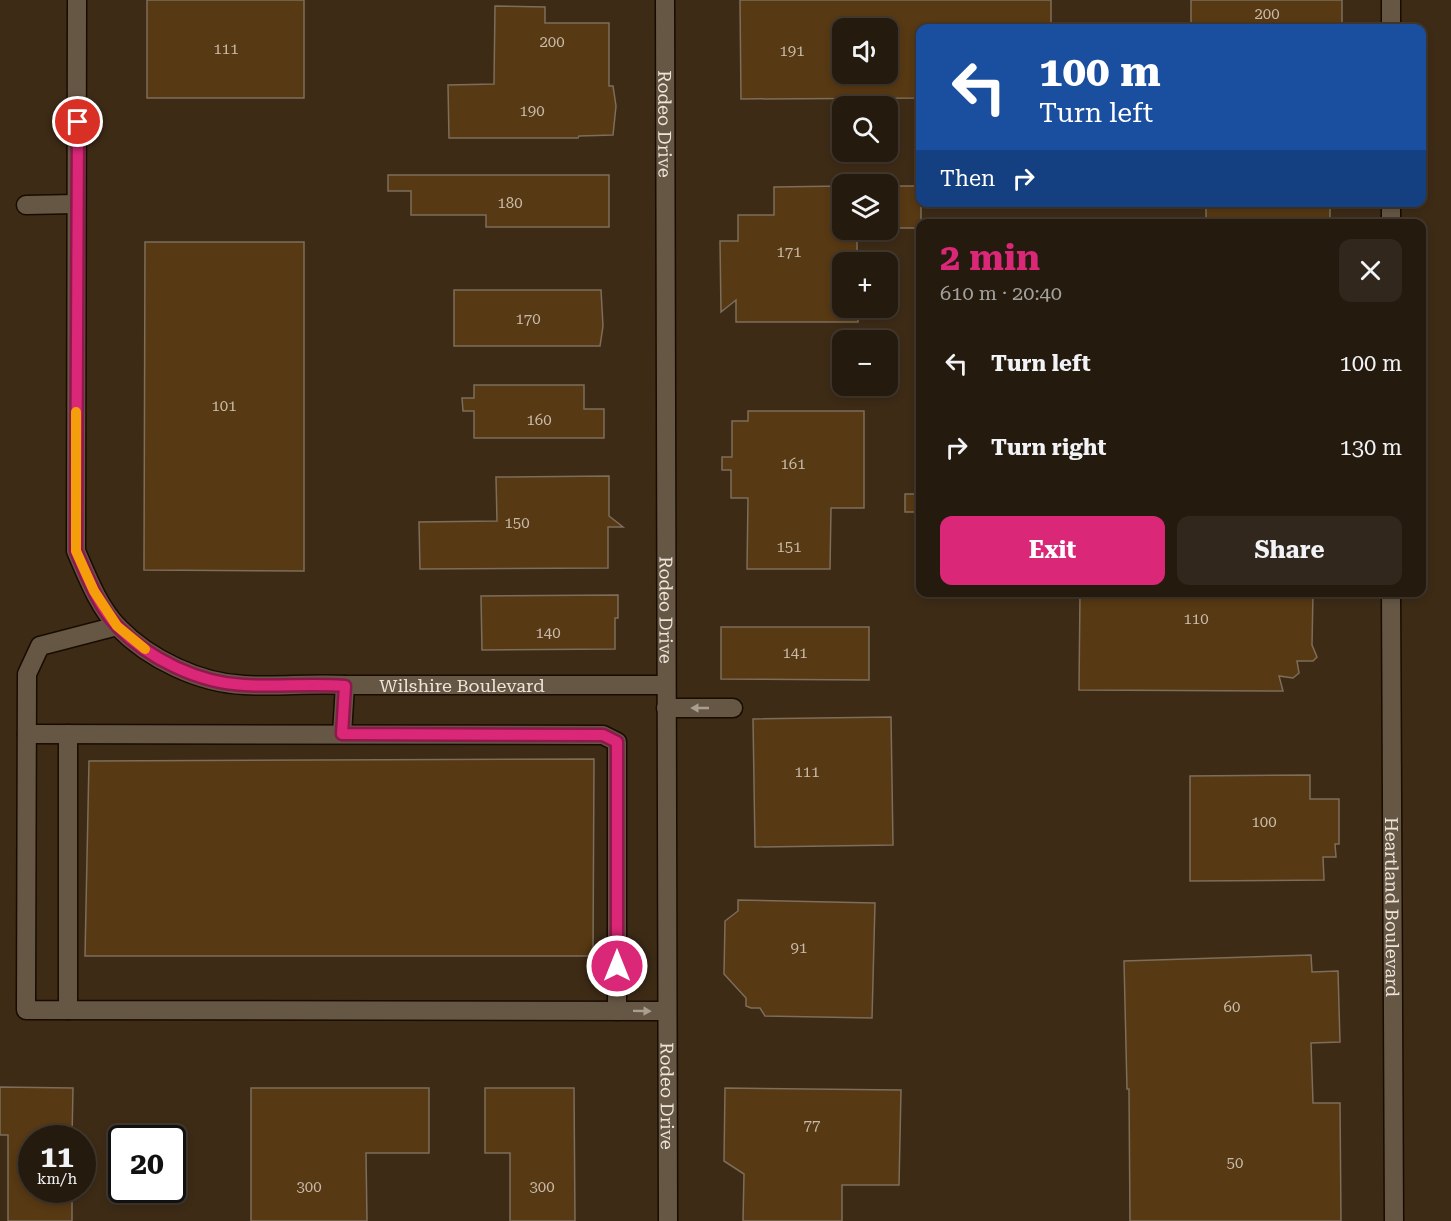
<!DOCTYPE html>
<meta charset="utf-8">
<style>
body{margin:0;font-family:"Roboto Serif",serif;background:#31271c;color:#f1f3f6;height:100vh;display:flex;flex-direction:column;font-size:22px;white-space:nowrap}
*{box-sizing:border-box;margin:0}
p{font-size:20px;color:#a3a19e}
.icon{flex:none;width:33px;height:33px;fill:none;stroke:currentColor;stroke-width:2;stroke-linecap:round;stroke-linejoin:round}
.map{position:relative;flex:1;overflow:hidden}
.side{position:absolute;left:916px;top:219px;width:510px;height:378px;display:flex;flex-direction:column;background:#251a0e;border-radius:12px;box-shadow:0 3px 9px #0003,0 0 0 2px #42382e}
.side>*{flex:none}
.hud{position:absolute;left:916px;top:24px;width:510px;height:183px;border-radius:12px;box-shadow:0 3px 9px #0003,0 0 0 2px #42382e;background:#1a4fa0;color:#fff;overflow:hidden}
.buttons{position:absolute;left:832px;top:18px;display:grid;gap:12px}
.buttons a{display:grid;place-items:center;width:66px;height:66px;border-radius:12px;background:#251a0e;box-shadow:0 3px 9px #0003,0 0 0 2px #42382e;font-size:30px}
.speed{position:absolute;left:18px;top:1125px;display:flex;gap:12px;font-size:30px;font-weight:700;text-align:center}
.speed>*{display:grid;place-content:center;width:78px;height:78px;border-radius:50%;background:#251a0e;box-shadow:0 3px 9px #0003,0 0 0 2px #42382e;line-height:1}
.speed small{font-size:15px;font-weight:400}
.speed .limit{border:3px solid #111;border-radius:9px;background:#fff;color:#111}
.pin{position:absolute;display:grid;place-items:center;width:51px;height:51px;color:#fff;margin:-26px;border:3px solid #fff;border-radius:50%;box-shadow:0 2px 6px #0007}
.me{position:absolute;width:66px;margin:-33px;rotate:0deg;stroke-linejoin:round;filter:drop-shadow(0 0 4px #0008)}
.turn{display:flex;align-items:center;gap:21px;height:126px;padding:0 24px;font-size:27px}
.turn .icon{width:78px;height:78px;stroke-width:2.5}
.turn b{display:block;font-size:42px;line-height:51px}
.then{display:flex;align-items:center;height:57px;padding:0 24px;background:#0003;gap:12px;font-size:22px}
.round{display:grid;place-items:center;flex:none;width:63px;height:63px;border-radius:12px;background:#31271c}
.summary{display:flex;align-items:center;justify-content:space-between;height:102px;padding:0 24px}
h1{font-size:36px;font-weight:700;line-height:45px;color:#db2777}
.button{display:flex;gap:12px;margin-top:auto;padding:12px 24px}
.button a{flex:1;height:69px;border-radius:12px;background:#db2777;color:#fff;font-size:24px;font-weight:700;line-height:69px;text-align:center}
.button a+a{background:#31271c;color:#f1f3f6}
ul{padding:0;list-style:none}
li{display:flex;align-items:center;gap:18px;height:84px;padding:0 24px}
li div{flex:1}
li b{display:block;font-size:22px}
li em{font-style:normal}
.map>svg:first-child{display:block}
.built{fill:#3d2b16;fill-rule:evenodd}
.building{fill:#573913;stroke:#7d6d5b;stroke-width:1.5;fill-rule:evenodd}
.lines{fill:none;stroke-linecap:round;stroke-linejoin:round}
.minor-casing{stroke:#180c01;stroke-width:21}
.minor{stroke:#665745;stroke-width:18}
.oneway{fill:#aa9e90}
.route-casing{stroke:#8e194d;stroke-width:15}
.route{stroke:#db2777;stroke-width:10}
.slow{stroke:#f59e0b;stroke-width:10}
.labels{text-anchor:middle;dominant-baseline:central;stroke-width:4.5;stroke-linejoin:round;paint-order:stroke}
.number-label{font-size:15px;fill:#c8b9a8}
.street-label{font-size:18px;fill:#ede4da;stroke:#312313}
</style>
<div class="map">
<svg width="1451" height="1221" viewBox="0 0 1451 1221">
<rect width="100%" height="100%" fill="#312313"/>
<path class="built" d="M0,0H1451V1221H0ZM843,28H888V74H843ZM921,28H1422V202H921ZM843,106H888V152H843ZM843,184H888V230H843ZM921,224H1422V592H921ZM843,262H888V308H843ZM843,340H888V386H843ZM32,1138H82V1190H32ZM122,1138H172V1190H122Z"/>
<path class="building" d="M147,0H304V98H147Z
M740,0H1051V28H921V98L741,99ZM843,28H888V74H843Z
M1191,0H1342V28H1191Z
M495,6L545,7V23H609V86H613L616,106L613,135L579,136L578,138H449L448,85L494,84Z
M388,175H609V227H486V215H411V191H388Z
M843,186V230H857V262H843V308H858V322H736V300L721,312L720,241H738V215H774V187Z
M888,186H921V228H888Z
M1206,202H1330V224H1206Z
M145,242H304V571L144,570Z
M454,290H601L603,326L600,346H454Z
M474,385H584V409H604V438H474V411H463L462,398H474Z
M748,411H864V508H831L830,569H747L748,498H731V470H722V457H732V421H748Z
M609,476V516L623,527H608V568L420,569L419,522L497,521L496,477Z
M905,494H921V512H905Z
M1080,592H1313L1312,645L1317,657L1313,661H1297L1299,673L1293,678L1279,676L1283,691L1079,690Z
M618,595V618H615V649L482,650L481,596Z
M721,627H869V680L721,679Z
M891,717L893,845L755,847L753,719Z
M594,759L593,956H85L89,761Z
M1310,775V799H1339V844H1335L1336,857H1323L1324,880L1190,881V776Z
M738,900L875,903L872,1018L765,1016L760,1008H751L746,1006V998L724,974L725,921L738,911Z
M1311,955L1312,972L1338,971L1340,1042L1311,1043L1313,1103H1340L1341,1221H1130L1129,1089H1127L1124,961Z
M0,1087L73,1088L72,1138H32V1190H72V1221H8V1135H0Z
M251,1088H429V1153H366L367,1221H251Z
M485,1088H574L575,1221H510V1153H485Z
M725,1088L901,1090L899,1185H842V1221H743L744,1174L724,1161Z"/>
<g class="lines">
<g class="minor-casing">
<g id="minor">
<path id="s1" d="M77,0L76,551C87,576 98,606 118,627C149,659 199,683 244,685C278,687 311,683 345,685H666"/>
<path id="s2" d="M665,0L668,1221"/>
<path d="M1391,0V28"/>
<path d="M1391,202V224"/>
<path d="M26,205L76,204"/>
<path id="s3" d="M1391,592L1394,1221"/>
<path d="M117,626L40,646L27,674L26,1010L667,1011"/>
<path d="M666,708H733"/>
<path d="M27,734L603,735L617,742V1011"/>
<path d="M68,734V1010"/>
<path d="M342,734L345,685"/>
</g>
</g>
<use href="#minor" class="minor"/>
</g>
<defs><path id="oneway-solid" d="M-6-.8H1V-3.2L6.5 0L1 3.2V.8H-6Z" transform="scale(1.5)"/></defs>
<g class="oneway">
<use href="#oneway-solid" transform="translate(700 708) rotate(180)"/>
<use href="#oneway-solid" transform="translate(642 1011) rotate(1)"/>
</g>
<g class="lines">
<g class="route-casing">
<path id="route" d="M78,122L76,551C87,576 98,606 118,627C149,659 199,683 244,685C278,687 311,683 345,686L342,734L603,735L617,742V966"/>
</g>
<use href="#route" class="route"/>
<path class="slow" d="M76,412V551L94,591L117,626L145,649"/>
</g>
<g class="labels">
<g class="number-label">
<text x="1267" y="14">200</text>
<text x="552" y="42">200</text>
<text x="226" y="49">111</text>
<text x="792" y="51">191</text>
<text x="532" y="111">190</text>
<text x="510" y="203">180</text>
<text x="789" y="252">171</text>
<text x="528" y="319">170</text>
<text x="224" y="406">101</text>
<text x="539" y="420">160</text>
<text x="793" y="464">161</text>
<text x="517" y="523">150</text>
<text x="789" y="547">151</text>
<text x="1196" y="619">110</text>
<text x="548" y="633">140</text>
<text x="795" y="653">141</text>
<text x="807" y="772">111</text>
<text x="1264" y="822">100</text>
<text x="799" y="948">91</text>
<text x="1232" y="1007">60</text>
<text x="812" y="1125">77</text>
<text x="1235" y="1163">50</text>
<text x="309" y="1187">300</text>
<text x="542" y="1187">300</text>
</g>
<g class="street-label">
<text stroke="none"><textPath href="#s2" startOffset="124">Rodeo Drive</textPath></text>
<text stroke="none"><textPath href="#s2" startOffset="610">Rodeo Drive</textPath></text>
<text stroke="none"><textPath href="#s1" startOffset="998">Wilshire Boulevard</textPath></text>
<text stroke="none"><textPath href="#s3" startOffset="315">Heartland Boulevard</textPath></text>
<text stroke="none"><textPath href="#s2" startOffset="1096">Rodeo Drive</textPath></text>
</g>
</g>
</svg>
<div class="buttons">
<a><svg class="icon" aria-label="sound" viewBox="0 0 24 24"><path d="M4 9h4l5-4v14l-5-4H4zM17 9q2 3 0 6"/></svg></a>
<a><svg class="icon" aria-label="search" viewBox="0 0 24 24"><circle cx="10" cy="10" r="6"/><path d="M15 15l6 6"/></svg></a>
<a><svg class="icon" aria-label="layers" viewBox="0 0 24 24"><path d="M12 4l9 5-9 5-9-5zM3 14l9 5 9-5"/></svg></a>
<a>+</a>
<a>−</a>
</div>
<div class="speed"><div>11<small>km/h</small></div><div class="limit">20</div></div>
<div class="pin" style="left:78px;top:122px;background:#d93025"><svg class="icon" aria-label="arrive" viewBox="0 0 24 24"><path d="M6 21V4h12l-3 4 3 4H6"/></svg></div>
<svg class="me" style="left:617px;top:966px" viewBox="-20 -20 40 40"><circle r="17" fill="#db2777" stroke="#fff" stroke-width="3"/><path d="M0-11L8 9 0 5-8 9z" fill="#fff"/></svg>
<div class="hud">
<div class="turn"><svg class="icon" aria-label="left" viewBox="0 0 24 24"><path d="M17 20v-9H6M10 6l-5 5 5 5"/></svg><div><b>100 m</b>Turn left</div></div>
<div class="then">Then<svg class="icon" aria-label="right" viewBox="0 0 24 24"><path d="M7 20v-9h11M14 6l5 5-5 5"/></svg></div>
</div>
<section class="side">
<div class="summary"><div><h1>2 min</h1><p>610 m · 20:40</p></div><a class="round"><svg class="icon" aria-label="close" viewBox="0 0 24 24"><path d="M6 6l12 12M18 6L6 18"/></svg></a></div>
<ul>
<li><svg class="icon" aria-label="left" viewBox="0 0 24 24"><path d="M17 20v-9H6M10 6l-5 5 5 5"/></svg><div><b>Turn left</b></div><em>100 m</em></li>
<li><svg class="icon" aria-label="right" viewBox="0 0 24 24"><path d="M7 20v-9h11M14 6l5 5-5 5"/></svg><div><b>Turn right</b></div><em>130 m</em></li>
</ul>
<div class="button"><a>Exit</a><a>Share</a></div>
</section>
</div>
